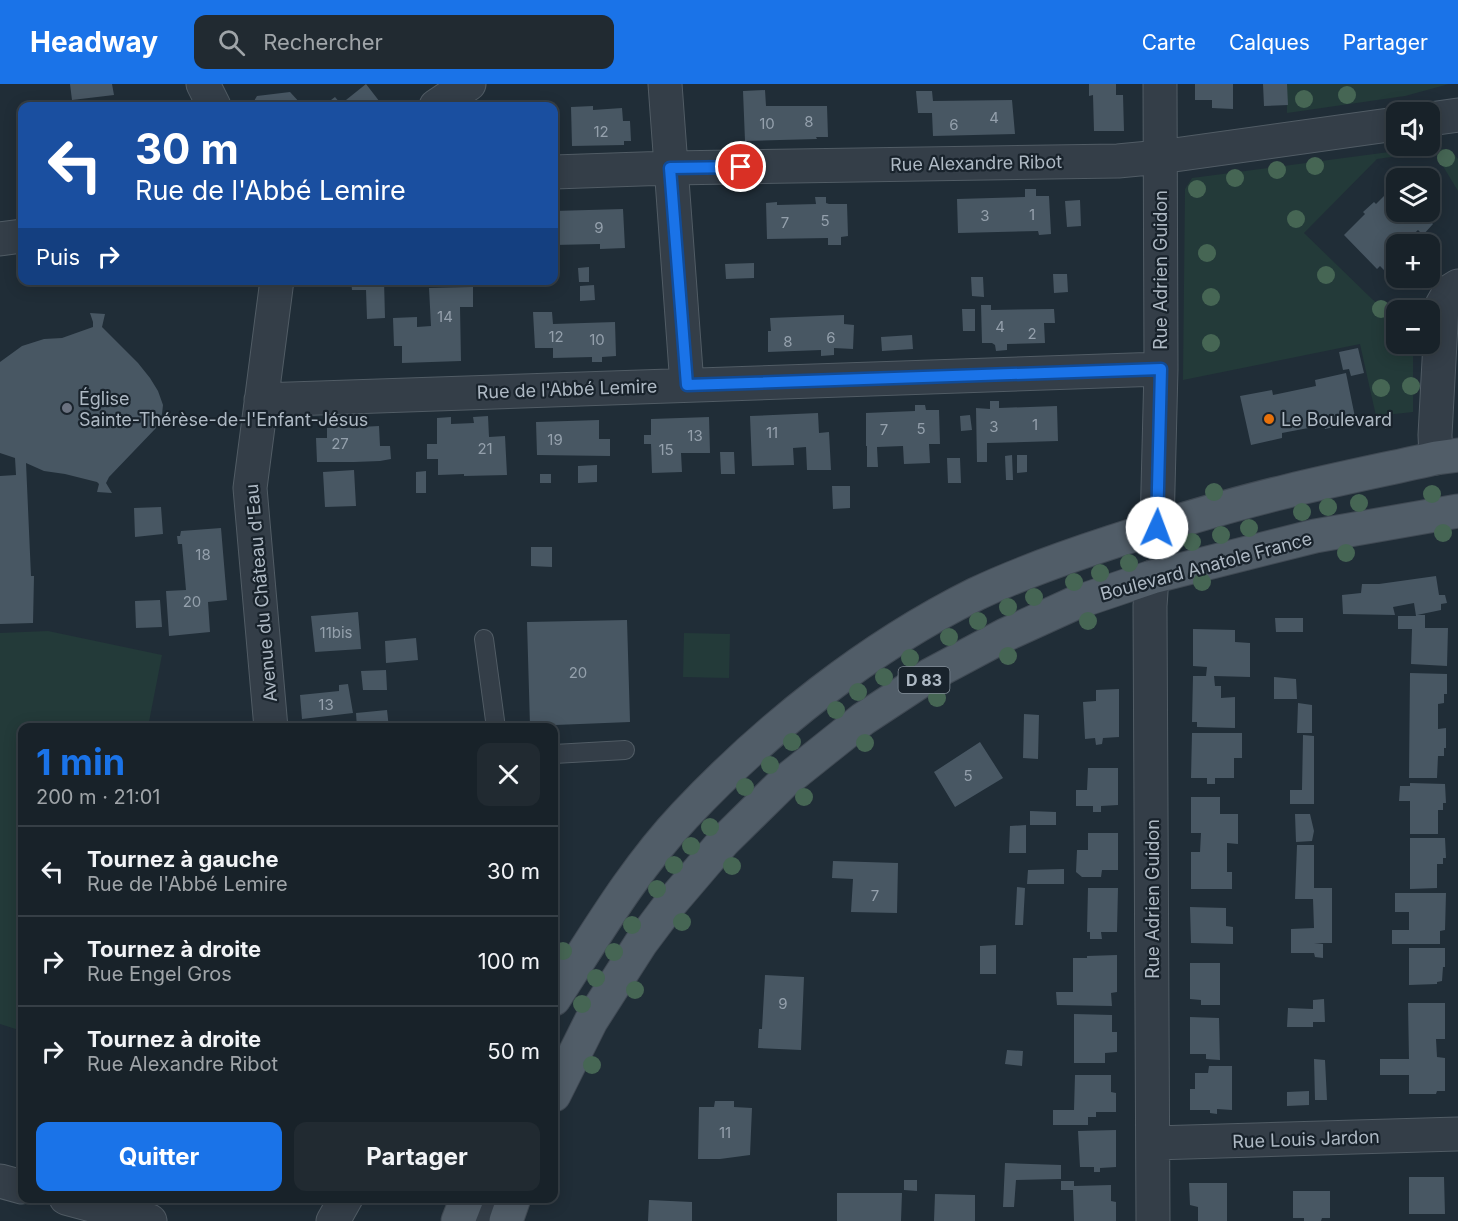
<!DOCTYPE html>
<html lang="fr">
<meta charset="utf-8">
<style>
body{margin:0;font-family:Inter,sans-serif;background:#212a31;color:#f1f3f6;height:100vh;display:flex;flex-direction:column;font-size:22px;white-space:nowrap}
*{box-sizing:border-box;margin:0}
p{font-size:20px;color:#9fa4a8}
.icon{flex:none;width:33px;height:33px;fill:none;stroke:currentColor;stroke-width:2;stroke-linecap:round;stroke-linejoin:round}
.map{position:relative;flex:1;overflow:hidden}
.side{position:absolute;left:18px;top:639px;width:540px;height:480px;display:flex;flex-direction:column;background:#182229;border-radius:12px;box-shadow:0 3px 15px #0003,0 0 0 2px #363f46}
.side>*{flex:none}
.top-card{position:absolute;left:18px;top:18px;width:540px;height:183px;border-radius:12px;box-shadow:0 3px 15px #0003,0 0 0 2px #363f46;background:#1a4fa0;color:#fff;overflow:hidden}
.fabs{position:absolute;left:1386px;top:18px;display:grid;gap:12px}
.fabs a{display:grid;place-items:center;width:54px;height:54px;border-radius:12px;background:#182229;box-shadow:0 3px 15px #0003,0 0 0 2px #363f46;font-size:30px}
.pin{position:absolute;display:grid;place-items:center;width:51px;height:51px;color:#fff;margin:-26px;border:3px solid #fff;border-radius:50%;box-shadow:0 2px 6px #0007}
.me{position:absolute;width:66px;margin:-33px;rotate:2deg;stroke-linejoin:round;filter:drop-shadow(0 0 4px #0008)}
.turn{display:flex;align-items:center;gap:21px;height:126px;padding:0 18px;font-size:27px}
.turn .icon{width:78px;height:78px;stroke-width:2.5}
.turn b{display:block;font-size:42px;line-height:51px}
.then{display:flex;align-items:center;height:57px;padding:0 18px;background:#0003;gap:12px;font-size:22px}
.round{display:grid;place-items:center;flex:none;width:63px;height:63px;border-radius:12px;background:#212a31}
.overview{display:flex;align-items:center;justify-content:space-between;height:102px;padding:0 18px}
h1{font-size:36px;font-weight:700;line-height:45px;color:#1a73e8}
.action{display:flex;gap:12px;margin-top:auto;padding:12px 18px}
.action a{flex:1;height:69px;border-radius:12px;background:#1a73e8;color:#fff;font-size:24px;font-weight:700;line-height:69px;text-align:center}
.action a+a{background:#212a31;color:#f1f3f6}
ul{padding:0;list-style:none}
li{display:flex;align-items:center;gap:18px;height:90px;padding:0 18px;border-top:2px solid #363f46}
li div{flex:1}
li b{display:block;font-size:22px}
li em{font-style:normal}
header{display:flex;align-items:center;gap:36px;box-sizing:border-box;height:84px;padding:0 30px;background:#1a73e8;color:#fff}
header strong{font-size:28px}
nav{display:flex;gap:33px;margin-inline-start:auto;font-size:21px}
.search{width:420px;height:54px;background:#212a31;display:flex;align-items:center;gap:15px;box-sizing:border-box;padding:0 21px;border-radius:12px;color:#9fa4a8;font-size:22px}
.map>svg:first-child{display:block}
.green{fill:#233a39}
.building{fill:#485763}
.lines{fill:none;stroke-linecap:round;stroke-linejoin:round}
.service-casing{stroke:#515c65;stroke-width:20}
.minor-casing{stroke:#515c65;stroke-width:35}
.primary-casing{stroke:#404a54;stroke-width:35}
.service{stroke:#343e48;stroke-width:18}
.minor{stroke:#343e48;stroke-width:33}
.primary{stroke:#515d68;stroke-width:33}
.tree{fill:#466654}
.route-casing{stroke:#114b97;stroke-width:15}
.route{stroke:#1a73e8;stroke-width:10}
.worship-dot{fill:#6b7280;stroke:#19232c;stroke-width:2}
.food-dot{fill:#e8710a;stroke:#19232c;stroke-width:2}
.labels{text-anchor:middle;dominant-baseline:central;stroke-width:4.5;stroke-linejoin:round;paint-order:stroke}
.number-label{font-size:15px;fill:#94a0ac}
.shield{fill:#19232c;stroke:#818c96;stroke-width:1.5}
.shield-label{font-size:16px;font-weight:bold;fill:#aeb9c4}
.street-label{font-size:18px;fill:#aeb9c4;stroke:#19232c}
.poi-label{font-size:18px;fill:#aeb9c4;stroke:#19232c;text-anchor:start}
</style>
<header>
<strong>Headway</strong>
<div class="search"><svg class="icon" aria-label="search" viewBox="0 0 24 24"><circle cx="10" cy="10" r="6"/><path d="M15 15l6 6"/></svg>Rechercher</div>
<nav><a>Carte</a><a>Calques</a><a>Partager</a></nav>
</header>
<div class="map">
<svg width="1458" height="1137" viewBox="0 0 1458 1137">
<rect width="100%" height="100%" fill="#202d37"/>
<path class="green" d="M1287,0H1449L1405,12L1287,29Z
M1432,64C1442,64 1452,66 1458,75V107Z
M1412,65L1413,70L1377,75L1304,149L1372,215L1396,236V260H1413V328L1376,332L1360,260L1183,296L1185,105L1192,94Z
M48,547L162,571L148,643L22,644V947L0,940V549Z
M684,549L730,550L729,594L683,593Z"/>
<path class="building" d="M70,0H112L114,11L72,16Z
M366,0L383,22H323L335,13L341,20Z
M1089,0H1116V11H1123L1124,47H1094L1093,11L1089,12Z
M1195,0H1233V25L1212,24V16H1195Z
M1263,0H1287L1288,21L1264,22Z
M765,6L766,22H827L828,53H816L817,55L745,57L743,7Z
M916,7H932L933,17L1012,16L1015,50L933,52L932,29H918Z
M290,8L302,21L305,19L309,22H251L257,12Z
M593,22V26L622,24L623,37H630L631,57H624V61L572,62L571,23Z
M1396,100V128H1426L1431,132L1429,136L1433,140L1423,151L1418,146L1403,160H1396V167L1391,172L1396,177L1385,187L1380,182L1377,185L1344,151L1365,130L1363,128L1374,118L1376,120Z
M1025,105H1036V112H1049L1051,150L1039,151L1038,147L958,149L957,115L1025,113Z
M815,113H826V119L829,120H847L848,152L841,153V161H828V154L767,155L766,119L777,118V121L816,120Z
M1080,116L1081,142L1067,143L1065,117Z
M623,125L625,164L600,165V160L554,161V127Z
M754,179V194L726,195L725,180Z
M589,183V198H579L578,184Z
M1053,190H1067L1068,208L1054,209Z
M971,193H983L984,213L972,212Z
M351,196H384L385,234L367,235L366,206H352Z
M594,201L595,216L580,217V202Z
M473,203V223H460L461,277L402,279V262H394L393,234L417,233V243L431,242L429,204Z
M981,221H991V226L1054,225L1055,239H1044L1045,259L1007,260V266L996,267L995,261L992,259H982Z
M962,225H975V247H963Z
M533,228H552L553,240L615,238L616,272L602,273V278H592V273L553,274V264H535Z
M90,229L105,230L102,243L138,279L150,294L158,307L163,321L162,330L156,344L109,393L106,399L112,409L97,408L99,400L97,398L65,390L44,387L26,379L31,492H34L33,539L0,540V392L16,391L15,374L0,369V278L22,262L44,255L62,254L93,243V238Z
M844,231V240L854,241L853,265L834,264V271L821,272V266L768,268V247H771L770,234Z
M912,251L913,265L882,267L881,253Z
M1358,264L1364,289L1351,292L1349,285L1343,286L1339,268Z
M1346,289L1356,338L1325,345L1324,341L1282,349V354L1251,361L1240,312L1272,306L1273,311L1316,302L1315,296Z
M990,317H999V324L1057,322L1058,357L987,359V378H977L976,324L990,325Z
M915,321H925L926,326H939L940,360H929L930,379L904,380L903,362L877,363L878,383H867V362H866V329L915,327Z
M818,329L819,349L829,348L831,386H807L806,363L793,364L794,381L752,382L750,332Z
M970,331L972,346L961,347L960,332Z
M488,332L489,353L505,352L507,391L464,392V390L438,391V375H427V360H437V334L451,333V340L474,339L473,333Z
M709,333L710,369H681L682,388L652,389L651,360H644V351H651V335Z
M599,336V355H610V372L537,371L536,338Z
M332,339H342V344L379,342L380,362H390L391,375L380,377L354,378H317L316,354H327V344H332Z
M720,368H734L735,390H721Z
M1012,371L1013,396H1006L1005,372Z
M1017,371H1027V388L1017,389Z
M947,374H960L961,399H948Z
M597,381V398L578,399V382Z
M354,386L356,422L325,423L323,388Z
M426,387V409H416V388Z
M540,390H551V399H540Z
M832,402H850V424L833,425Z
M161,423L163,450L135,453L134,424Z
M221,444L227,516L208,518L210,548L169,552L166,507L186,506L182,460H178L177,452H180L181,447Z
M531,463H552V483L531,482Z
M1436,492L1439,511H1445L1447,519L1441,520V526L1417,531H1425V544H1448L1447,582L1411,580L1412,545H1398V532H1416L1414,519L1393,523L1395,531L1343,530L1342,511L1361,509L1362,500H1379Z
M160,516L162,543L136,544L135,517Z
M358,528L361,565L315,568L311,532Z
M1275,534H1303V548H1276Z
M627,536L630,638L530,642L527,538Z
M1193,545L1235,546V558L1250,559V593L1214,592L1215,602H1221V614L1235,613V644L1197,643V638H1192L1193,592H1206L1207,583L1193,582Z
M416,554L418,576L386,579L385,557Z
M386,586L387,606H363L361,587Z
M1410,589L1447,590V610H1444V619L1438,620V645L1446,644V664H1444V672H1438L1437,694H1409Z
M1274,593L1296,595L1297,615H1274Z
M348,600L353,629L302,635L300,611L339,607V601Z
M1119,605V653L1103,654L1102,660L1096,661L1095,654L1085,655L1083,618L1096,617V606Z
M1298,619L1312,621V649H1297Z
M387,626L389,644H357L356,629Z
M1024,630L1039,631L1038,675L1023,674Z
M1192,649H1242V674H1234V694H1215V700H1207V694H1191Z
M1303,651L1314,652V720H1290V706H1302Z
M980,658L1003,694L955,723L934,688Z
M1088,684H1118V721L1101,722V728H1093V722H1076V706H1087Z
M1410,699L1445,700L1446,719H1443V726H1438V750H1410V717H1399L1400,702H1410Z
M1191,713H1220V730H1238V760L1227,759V788H1232V805H1191V768H1200L1201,749H1191Z
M1030,727L1056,728V741H1030Z
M1295,730H1310L1314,747L1312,757L1296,758Z
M1026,741V769H1009L1010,742Z
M1088,749H1118V786H1102L1101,793H1082L1076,788L1077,766H1088Z
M1410,754H1445L1446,774H1443V780H1437V804L1410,805Z
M1297,761H1314V804H1332V859H1314L1323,860V874L1315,873L1314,869H1291V845L1314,844L1313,815H1295Z
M833,777L898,779L897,829L851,828L853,795L832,794Z
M1064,785V800H1027L1028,786Z
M1017,803L1025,804L1023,841H1015Z
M1088,804H1118L1117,848H1101L1102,855H1090V848H1087Z
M1395,809H1446L1445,846L1440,847V860H1392V846H1409V828H1395Z
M1190,823L1226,824V842L1233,843V860L1191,859Z
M996,861V890H980V862Z
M1409,864H1445V883H1443L1442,897L1437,898V900L1409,901Z
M1117,871V908L1111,909L1112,922L1057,921L1056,908H1073V874H1087V872Z
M1190,879H1220V921H1201V916L1190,915Z
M765,891L804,893L801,966L758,964L759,945H762Z
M1324,915L1325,938H1313V943H1287L1288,924L1313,925V916Z
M1408,919H1445V955H1436L1437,973L1445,974V1007H1437L1436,1010H1409V991H1380V975H1409Z
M1074,930L1112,931V948H1117V968L1105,969V979H1074Z
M1190,933L1219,934L1220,976L1206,975V970H1190Z
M1007,966L1023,967L1022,982L1005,980Z
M1314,975L1325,976L1327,1016H1315Z
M1209,982H1232V1026L1217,1025V1030L1210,1029V1026H1190V1005H1195V989H1208Z
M1075,991H1111V1008L1116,1009V1028H1096V1033H1088V1041H1053V1026H1074Z
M1309,1007V1021L1287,1022V1008Z
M715,1017H734V1023L752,1024L750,1071L720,1075H698L699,1023H714Z
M1116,1046V1083L1100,1084V1088H1094V1083H1080L1078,1047Z
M1005,1079L1061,1081V1095L1016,1096L1014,1123H1003Z
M1409,1093H1444L1445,1130H1409Z
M904,1096H917V1107L904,1106Z
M1061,1097H1074V1102L1111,1101V1117L1116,1118V1137H1074L1073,1106H1061Z
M1189,1099H1227V1137H1198V1123L1190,1121Z
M1293,1107H1330V1134H1322L1321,1137H1304V1134H1293Z
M837,1109H902L901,1137H837Z
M935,1110L975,1111V1137H934Z
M649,1116L692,1118V1137H648Z"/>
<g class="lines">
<g class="service-casing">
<path id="service" d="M484,555L496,644
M554,670L625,666"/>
</g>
<g class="minor-casing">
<path id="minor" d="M203,0L214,22
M665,0L687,301
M436,22L469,0
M1430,35L1458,31
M554,88L670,84L1118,77L1160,73L1396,40
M0,155L22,152
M261,316L1161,285
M1436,374L1435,351L1442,221L1450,207L1458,202
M1157,444L1161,285L1160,0
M1152,493L1150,522L1153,1137
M271,644L250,404L277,196
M1154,1059L1458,1050
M0,1097L22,1103
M66,1114L150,1137
M333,1137L346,1114
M487,1137L488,1114"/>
</g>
<g class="primary-casing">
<path id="primary" d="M554,915C595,852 633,786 685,731C767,644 869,563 976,510C1020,489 1066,473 1112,458C1170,439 1229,421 1288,407C1337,395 1387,385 1436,374L1458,371
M554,1011L591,937L641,859L671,819L724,757L784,698L863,635L930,591L1005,551L1075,519L1152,493L1315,452L1458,427
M458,1137L467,1114
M506,1137L514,1114"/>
</g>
<use href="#service" class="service"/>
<use href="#minor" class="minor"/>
<use href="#primary" class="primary"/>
</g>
<g class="tree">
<circle cx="1347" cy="11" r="9"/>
<circle cx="1304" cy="15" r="9"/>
<circle cx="1446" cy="74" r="9"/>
<circle cx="1315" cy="82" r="9"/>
<circle cx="1277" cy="86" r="9"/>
<circle cx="1235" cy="94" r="9"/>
<circle cx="1197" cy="105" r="9"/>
<circle cx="1296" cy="135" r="9"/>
<circle cx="1207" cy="169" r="9"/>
<circle cx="1326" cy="191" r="9"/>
<circle cx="1211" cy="213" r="9"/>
<circle cx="1381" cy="225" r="9"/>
<circle cx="1211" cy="259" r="9"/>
<circle cx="1411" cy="302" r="9"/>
<circle cx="1381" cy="304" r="9"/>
<circle cx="1214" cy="408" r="9"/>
<circle cx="1432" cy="410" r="9"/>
<circle cx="1359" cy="419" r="9"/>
<circle cx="1328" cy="423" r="9"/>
<circle cx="1302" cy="428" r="9"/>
<circle cx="1249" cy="444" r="9"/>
<circle cx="1443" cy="449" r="9"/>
<circle cx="1221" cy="451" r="9"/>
<circle cx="1192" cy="458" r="9"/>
<circle cx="1346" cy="469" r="9"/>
<circle cx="1129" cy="479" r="9"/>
<circle cx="1100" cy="489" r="9"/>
<circle cx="1074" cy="498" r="9"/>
<circle cx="1202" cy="498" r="9"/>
<circle cx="1034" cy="513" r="9"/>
<circle cx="1008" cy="523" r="9"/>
<circle cx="978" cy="537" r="9"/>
<circle cx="1088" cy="537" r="9"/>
<circle cx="949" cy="553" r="9"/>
<circle cx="1008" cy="572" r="9"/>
<circle cx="910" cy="574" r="9"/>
<circle cx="884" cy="593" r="9"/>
<circle cx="858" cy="608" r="9"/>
<circle cx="937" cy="614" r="9"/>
<circle cx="836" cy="626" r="9"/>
<circle cx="792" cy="658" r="9"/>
<circle cx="865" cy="659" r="9"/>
<circle cx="770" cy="681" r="9"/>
<circle cx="745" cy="703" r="9"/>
<circle cx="804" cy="713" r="9"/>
<circle cx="710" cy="743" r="9"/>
<circle cx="691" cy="762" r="9"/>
<circle cx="674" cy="781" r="9"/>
<circle cx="732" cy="782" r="9"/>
<circle cx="657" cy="805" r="9"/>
<circle cx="682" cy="838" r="9"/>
<circle cx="632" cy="841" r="9"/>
<circle cx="563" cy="867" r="9"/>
<circle cx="614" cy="868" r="9"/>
<circle cx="596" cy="894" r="9"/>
<circle cx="635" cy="906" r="9"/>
<circle cx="582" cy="920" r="9"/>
<circle cx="592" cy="981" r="9"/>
</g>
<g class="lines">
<g class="route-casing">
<path id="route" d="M741,83L670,84L687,301L1161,285L1157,444"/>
</g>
<use href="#route" class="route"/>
</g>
<circle class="worship-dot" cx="67" cy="324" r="6"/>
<circle class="food-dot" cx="1269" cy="335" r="6"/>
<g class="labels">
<g class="number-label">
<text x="994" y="33">4</text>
<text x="809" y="37">8</text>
<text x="767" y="39">10</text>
<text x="954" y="40">6</text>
<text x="601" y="47">12</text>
<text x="1032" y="130">1</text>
<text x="985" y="131">3</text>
<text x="825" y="136">5</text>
<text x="785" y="138">7</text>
<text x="599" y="143">9</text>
<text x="445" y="232">14</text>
<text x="1000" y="242">4</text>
<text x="1032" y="249">2</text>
<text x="556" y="252">12</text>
<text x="831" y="253">6</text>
<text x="597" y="255">10</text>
<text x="788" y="257">8</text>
<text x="1035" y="340">1</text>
<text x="994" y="342">3</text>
<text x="921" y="344">5</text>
<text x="884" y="345">7</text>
<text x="772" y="348">11</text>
<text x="695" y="351">13</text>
<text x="555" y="355">19</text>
<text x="340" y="359">27</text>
<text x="485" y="364">21</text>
<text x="666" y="365">15</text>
<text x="203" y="470">18</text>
<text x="192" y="517">20</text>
<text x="336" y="548">11bis</text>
<text x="578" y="588">20</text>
<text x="326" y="620">13</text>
<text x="968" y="691">5</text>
<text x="875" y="811">7</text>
<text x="783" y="919">9</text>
<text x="725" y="1048">11</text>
</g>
<rect class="shield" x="898.5" y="583" width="51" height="26" rx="4.5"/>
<g class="shield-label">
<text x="924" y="596">D 83</text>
</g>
<g class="street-label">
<text transform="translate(976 79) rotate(-1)">Rue Alexandre Ribot</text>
<text transform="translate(1160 186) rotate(-90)">Rue Adrien Guidon</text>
<text transform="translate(567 305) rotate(-2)">Rue de l'Abbé Lemire</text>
<text transform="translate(1206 482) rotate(-15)">Boulevard Anatole France</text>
<text transform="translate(261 509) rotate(-95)">Avenue du Château d'Eau</text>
<text transform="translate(1152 815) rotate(-90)">Rue Adrien Guidon</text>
<text transform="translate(1306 1055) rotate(-2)">Rue Louis Jardon</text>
</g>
<g class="poi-label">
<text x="79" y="314">Église<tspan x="79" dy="21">Sainte-Thérèse-de-l'Enfant-Jésus</tspan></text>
<text x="1281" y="335">Le Boulevard</text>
</g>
</g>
</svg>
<div class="fabs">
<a><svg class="icon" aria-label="sound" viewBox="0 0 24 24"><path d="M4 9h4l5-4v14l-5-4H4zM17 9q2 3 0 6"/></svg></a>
<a><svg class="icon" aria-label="layers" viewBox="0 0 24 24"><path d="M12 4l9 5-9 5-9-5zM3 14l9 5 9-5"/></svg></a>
<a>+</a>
<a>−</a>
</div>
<div class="pin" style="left:741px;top:83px;background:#d93025"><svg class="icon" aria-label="arrive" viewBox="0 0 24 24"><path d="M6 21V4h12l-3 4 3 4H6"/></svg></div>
<svg class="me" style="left:1157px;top:444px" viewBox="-20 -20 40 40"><circle r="19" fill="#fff"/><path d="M0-13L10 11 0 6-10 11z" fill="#1a73e8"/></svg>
<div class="top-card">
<div class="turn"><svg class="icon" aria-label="left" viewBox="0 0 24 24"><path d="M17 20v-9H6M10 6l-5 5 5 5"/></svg><div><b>30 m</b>Rue de l'Abbé Lemire</div></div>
<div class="then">Puis<svg class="icon" aria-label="right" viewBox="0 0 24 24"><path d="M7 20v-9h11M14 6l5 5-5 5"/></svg></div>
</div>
<section class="side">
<div class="overview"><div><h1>1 min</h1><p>200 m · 21:01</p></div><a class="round"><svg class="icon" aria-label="close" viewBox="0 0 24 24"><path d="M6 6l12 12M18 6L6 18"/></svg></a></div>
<ul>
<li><svg class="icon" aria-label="left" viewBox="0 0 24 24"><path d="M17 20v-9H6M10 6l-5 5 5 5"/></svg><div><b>Tournez à gauche</b><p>Rue de l'Abbé Lemire</p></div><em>30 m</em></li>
<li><svg class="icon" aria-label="right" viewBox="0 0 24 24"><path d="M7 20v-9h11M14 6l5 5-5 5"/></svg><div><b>Tournez à droite</b><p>Rue Engel Gros</p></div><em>100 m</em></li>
<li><svg class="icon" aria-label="right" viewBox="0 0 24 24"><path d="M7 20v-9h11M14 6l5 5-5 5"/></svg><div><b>Tournez à droite</b><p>Rue Alexandre Ribot</p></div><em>50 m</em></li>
</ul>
<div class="action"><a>Quitter</a><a>Partager</a></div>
</section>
</div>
